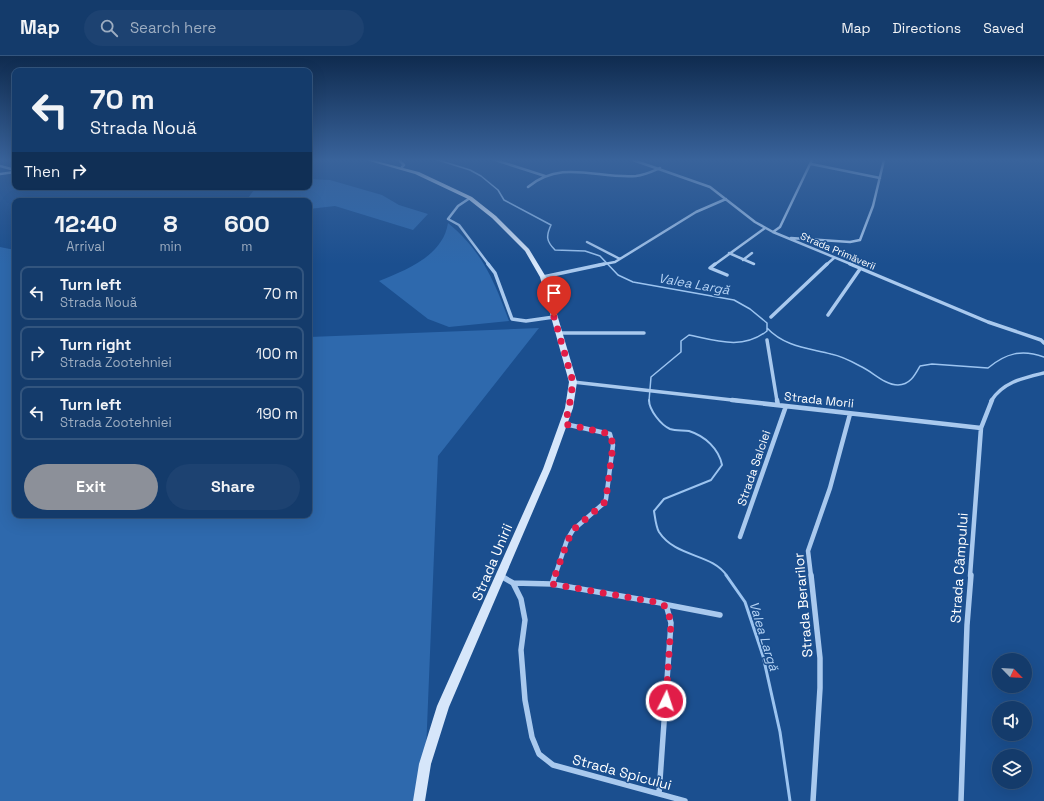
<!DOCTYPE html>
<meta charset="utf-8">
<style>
body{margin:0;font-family:"Space Grotesk",sans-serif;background:#1d4271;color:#f1f3f6;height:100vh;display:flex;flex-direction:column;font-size:15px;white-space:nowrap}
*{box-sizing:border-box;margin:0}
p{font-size:13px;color:#9dadc1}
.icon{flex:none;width:22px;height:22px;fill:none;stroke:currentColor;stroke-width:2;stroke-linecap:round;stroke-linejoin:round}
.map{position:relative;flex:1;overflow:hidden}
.sheet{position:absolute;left:12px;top:142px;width:300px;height:320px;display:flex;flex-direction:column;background:#143b6b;border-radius:8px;box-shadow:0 4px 16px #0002,0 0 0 1px #33557e}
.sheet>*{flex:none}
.top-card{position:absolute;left:12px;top:12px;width:300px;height:122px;border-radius:8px;box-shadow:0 4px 16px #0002,0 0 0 1px #33557e;background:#143b6b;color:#f1f3f6;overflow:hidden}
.needle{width:26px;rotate:115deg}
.controls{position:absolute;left:992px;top:597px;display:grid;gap:8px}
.controls a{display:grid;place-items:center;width:40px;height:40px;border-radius:50%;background:#143b6b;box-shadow:0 4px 16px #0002,0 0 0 1px #33557e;font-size:20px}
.pin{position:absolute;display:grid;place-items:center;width:34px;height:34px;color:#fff;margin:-41px -17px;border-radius:50% 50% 50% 0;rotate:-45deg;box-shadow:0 0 4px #0007}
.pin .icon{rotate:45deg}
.me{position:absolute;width:44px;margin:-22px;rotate:4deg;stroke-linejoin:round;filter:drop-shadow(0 0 3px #0008)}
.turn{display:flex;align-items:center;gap:14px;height:84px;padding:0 12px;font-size:18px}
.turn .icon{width:52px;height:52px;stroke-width:2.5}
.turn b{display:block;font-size:28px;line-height:34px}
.then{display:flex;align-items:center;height:38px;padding:0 12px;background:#0003;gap:8px;font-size:15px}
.eta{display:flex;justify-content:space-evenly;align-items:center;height:68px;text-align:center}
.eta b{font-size:24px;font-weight:800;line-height:28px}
.action{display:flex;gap:8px;margin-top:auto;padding:8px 12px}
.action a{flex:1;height:46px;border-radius:24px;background:#8c9099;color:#fff;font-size:16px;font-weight:800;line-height:46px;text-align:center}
.action a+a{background:#1d4271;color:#f1f3f6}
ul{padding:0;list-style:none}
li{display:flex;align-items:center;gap:12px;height:54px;margin:0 8px 6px;padding:0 4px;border:2px solid #33557e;border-radius:8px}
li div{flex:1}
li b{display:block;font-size:15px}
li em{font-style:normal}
header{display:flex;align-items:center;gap:24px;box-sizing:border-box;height:56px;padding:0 20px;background:#143b6b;border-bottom:1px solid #33557e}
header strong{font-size:19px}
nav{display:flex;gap:22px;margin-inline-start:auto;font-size:14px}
.search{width:280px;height:36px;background:#1d4271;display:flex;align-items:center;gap:10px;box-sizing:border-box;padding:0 14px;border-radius:22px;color:#9dadc1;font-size:15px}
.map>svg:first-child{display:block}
.green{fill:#2e69ad}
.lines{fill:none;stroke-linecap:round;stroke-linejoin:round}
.stream-far2{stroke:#9cc4f0;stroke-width:1.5}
.stream-far1{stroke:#9cc4f0;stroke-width:2}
.stream{stroke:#9cc4f0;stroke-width:3}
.minor-far3{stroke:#a9c9ee;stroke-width:2.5}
.minor-far2{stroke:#a9c9ee;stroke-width:3.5}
.minor-far1{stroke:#a9c9ee;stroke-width:4.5}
.minor{stroke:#a9c9ee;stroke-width:5.5}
.secondary{fill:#d6e6fa;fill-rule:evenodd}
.route{stroke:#e11d48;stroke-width:7;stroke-dasharray:0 12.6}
.labels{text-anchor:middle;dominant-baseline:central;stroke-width:3;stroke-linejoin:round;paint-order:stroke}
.far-street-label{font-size:10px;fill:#fff;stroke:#1b4f8f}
.street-label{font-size:12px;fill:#fff;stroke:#1b4f8f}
.water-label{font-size:13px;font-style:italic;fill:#b5d3f5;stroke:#1b4f8f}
.near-street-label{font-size:14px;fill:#fff;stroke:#1b4f8f}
</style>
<header>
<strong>Map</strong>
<div class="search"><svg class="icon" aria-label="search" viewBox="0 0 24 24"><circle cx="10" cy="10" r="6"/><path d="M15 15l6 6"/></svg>Search here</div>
<nav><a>Map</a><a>Directions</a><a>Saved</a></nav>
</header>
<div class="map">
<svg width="1044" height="745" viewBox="0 0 1044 745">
<rect width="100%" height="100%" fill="#1b4f8f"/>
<path class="green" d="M309,123L330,124L382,139L399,149L428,158L413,174L335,150L309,153V145H246L256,131H309Z
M448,167C482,195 494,224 509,265L449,271L428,263L379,225C406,214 443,200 448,167Z
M0,191L15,194V459H309V281L539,272L438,400L424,745H0Z"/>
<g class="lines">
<path class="stream-far2" d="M438,104L470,114L481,120L498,134L504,144L551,169C546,180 546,185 555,194L585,195L600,200L618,219L633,226L734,244L750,253L767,267V275C743,294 717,285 689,279L681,285V296L651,321L649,345
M767,272C785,291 808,292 831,298C841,300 851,305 860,310C872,315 884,329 898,329C910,329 915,319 920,310L932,308L988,312C1006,297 1022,293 1044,301"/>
<path class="stream-far1" d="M649,344C649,354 661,369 670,373C676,375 683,374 689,375C705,380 719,393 722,409L711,424L664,443L654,455C655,461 656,471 659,476C676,502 712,497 727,520"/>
<path class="stream" d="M726,519L745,546L763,600L780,676L790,745"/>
<path class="minor-far3" d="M399,104L404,109L402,111
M495,104L545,120
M633,104L710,131L755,166L773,176L853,209
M811,108L880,122
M0,110L15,114
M0,118L15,116
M528,131C562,103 597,123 636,120C645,119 653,115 660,112
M470,142L458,150L448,163L459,169L489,209
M773,176L780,171L812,104
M791,182L850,186L860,184L873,150L884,104
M587,186L620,203
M729,197L754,208
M743,204L752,197
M599,209L615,206L696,156L726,143
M714,209L765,172
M826,209L834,202"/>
<path class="minor-far2" d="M488,208L495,217L512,263L526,265L554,261
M715,208L710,212L727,219
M850,208L988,266L1041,284L1044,287
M543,221L604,208
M828,259L860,213
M771,261L827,208
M559,277H644
M767,284L777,345
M573,326L741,345
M991,345C1003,326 1023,322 1044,317"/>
<path class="minor-far1" d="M732,344L981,372
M777,344L778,349
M740,481L786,350
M555,520L567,484L573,474L604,447L606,443L613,389L610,378L565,368
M811,520L808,495L830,432L850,358
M970,520L981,372L992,344"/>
<path class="minor" d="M811,519L820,602V632L813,745
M501,520L513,527L552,528L661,547L667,552L671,567L659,738
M513,527L521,543L525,564L521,594L525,644L532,681L539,698L553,709L685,745
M552,528L555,519
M663,548L720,559
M961,745L967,569L971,519"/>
<path class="secondary" d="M366,104H372L419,116L472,141L496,160L529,193L546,221L577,326L573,352L551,413L449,651L431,708L425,745H413L419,708L437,650L543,413L565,352L569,326L540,221L525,195L492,162L468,143L415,118Z"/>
</g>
<linearGradient id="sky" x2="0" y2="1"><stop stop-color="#0f2b4f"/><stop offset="0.5" stop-color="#39639b"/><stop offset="1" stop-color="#39639b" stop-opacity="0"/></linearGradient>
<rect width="1044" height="208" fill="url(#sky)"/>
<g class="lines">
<path class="route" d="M554,261L573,326L569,352L565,368L610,378L613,389L606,443L604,447L573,474L568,484L552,528L661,547L667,552L671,567L666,645"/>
</g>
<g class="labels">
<g class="far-street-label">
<text transform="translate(838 195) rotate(23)">Strada Primăverii</text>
</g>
<g class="street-label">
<text transform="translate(819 344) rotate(6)">Strada Morii</text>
<text transform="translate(754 412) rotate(-71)">Strada Salciei</text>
</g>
<g class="water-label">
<text transform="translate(694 228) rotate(10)">Valea Largă</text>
<text transform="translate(764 580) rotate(73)">Valea Largă</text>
</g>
<g class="near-street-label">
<text transform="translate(492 506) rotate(-67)">Strada Unirii</text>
<text transform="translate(959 512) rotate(-86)">Strada Câmpului</text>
<text transform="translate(803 549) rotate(-95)">Strada Berarilor</text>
<text transform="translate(622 716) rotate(15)">Strada Spicului</text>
</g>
</g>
</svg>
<div class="controls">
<a><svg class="needle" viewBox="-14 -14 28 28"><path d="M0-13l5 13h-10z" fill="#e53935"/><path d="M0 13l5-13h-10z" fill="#9dadc1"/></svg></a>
<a><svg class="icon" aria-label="sound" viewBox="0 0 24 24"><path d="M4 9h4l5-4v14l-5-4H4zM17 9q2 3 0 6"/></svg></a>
<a><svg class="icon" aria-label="layers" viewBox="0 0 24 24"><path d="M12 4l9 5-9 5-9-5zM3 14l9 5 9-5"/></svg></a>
</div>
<div class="pin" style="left:554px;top:261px;background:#d93025"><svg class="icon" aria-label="arrive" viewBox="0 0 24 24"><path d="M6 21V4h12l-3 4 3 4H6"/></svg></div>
<svg class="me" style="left:666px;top:645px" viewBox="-20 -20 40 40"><circle r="17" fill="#e11d48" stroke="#fff" stroke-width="3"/><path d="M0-11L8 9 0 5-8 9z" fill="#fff"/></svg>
<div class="top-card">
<div class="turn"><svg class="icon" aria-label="left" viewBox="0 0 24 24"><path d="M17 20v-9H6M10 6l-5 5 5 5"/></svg><div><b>70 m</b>Strada Nouă</div></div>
<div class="then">Then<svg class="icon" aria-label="right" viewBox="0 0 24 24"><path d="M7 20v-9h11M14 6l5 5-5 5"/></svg></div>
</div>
<section class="sheet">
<div class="eta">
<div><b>12:40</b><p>Arrival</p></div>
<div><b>8</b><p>min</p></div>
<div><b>600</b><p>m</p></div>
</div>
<ul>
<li><svg class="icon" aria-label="left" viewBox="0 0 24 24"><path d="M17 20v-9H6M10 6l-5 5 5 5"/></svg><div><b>Turn left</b><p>Strada Nouă</p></div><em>70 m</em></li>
<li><svg class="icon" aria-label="right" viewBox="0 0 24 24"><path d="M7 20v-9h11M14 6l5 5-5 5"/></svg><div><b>Turn right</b><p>Strada Zootehniei</p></div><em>100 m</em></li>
<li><svg class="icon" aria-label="left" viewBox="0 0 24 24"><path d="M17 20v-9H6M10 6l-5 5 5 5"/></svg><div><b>Turn left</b><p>Strada Zootehniei</p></div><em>190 m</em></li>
</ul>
<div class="action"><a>Exit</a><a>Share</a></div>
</section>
</div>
